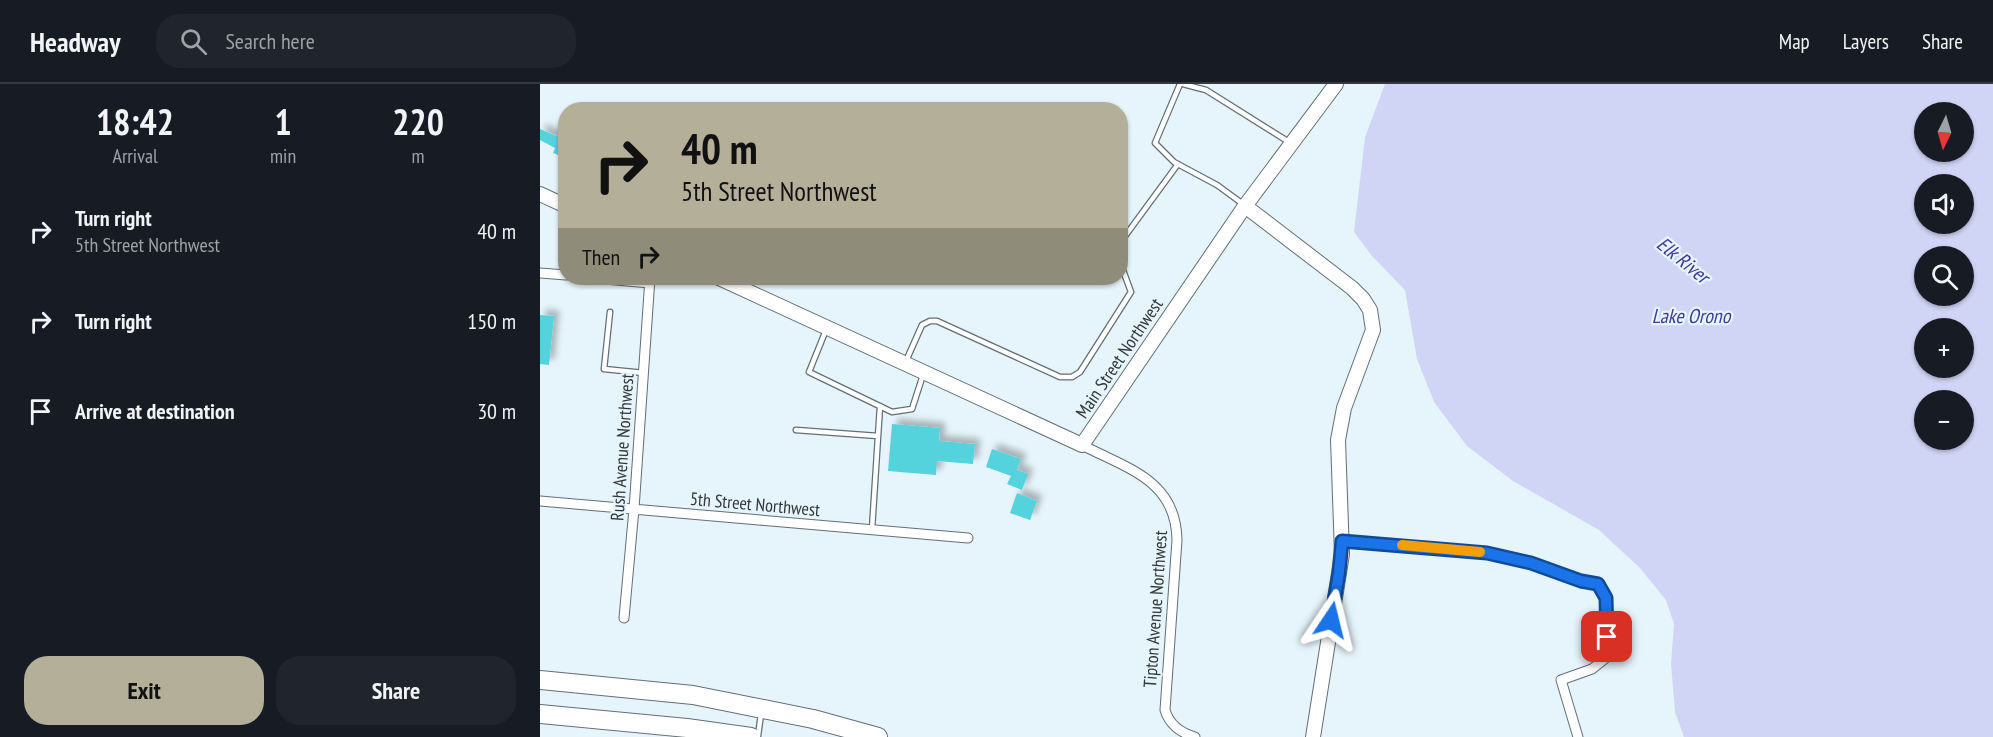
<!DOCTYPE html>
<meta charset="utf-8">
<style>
body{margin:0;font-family:"PT Sans Narrow",sans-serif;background:#20242c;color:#f1f3f6;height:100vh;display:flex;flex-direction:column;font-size:22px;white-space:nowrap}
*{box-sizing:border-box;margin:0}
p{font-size:20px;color:#9ea1a6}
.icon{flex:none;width:33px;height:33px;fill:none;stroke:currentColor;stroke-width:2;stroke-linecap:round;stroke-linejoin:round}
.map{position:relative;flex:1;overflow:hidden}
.drawer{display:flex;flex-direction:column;background:#171b24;width:540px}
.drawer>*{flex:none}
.top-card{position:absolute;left:18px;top:18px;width:570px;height:183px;border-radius:24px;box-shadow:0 2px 4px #0004;background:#b3af99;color:#111;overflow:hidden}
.needle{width:39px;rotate:185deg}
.tools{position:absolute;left:1374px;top:18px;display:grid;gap:12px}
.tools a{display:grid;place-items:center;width:60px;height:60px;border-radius:50%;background:#171b24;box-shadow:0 2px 4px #0004;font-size:30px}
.pin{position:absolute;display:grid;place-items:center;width:51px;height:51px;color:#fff;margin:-26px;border-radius:12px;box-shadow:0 3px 9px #0006}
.me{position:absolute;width:66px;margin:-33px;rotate:10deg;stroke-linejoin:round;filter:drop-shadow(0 0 4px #0008)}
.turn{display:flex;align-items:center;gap:21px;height:126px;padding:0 24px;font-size:27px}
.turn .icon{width:78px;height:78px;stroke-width:2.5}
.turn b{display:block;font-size:42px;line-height:51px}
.then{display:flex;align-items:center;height:57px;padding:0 24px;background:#0003;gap:12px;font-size:22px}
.eta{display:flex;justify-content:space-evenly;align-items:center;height:102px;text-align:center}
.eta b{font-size:36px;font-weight:600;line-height:42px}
.button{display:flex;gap:12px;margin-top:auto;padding:12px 24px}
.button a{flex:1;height:69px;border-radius:24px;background:#b3af99;color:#111;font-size:24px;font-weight:600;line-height:69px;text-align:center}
.button a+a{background:#20242c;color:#f1f3f6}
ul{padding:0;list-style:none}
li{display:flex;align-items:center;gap:18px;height:90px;padding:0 24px}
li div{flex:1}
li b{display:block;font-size:22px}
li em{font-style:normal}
header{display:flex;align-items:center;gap:36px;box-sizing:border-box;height:84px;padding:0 30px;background:#171b24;border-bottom:2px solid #363941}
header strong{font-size:28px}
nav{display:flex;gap:33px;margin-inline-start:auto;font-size:21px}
.search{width:420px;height:54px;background:#20242c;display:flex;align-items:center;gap:15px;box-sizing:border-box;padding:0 21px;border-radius:24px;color:#9ea1a6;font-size:22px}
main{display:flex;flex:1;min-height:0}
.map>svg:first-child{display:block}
.water{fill:#d1d5f5;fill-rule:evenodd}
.building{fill:#54d3dc;filter:url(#shadow)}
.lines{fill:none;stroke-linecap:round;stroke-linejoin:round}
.lane-casing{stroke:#626f75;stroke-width:7}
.street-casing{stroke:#626f75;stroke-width:11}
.secondary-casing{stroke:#626f75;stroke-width:16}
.highway-casing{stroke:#626f75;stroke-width:20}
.lane{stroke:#fff;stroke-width:4.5}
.street{stroke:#fff;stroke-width:9}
.secondary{stroke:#fff;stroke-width:14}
.highway{stroke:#fff;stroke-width:18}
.route-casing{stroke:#114b97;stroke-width:15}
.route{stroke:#1a73e8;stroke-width:10}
.slow{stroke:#f59e0b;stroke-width:10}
.labels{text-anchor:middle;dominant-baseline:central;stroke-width:4.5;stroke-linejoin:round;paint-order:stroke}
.street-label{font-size:18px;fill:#313639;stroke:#e6f5fc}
.water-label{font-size:20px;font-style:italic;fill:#403a93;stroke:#e6f5fc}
</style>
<header>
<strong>Headway</strong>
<div class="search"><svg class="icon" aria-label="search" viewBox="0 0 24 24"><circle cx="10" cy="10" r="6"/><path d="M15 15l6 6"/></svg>Search here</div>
<nav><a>Map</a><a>Layers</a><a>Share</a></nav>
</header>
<main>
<section class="drawer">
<div class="eta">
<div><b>18:42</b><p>Arrival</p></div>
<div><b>1</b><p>min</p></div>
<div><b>220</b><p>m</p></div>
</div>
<ul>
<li><svg class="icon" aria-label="right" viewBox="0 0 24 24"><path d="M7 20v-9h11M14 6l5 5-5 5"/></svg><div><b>Turn right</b><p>5th Street Northwest</p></div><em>40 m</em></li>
<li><svg class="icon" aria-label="right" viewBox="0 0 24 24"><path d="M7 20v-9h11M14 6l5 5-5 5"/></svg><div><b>Turn right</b></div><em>150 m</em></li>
<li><svg class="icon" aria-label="arrive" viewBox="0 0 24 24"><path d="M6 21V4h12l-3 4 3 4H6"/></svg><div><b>Arrive at destination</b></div><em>30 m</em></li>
</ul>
<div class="button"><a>Exit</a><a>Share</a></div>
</section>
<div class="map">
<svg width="1453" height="653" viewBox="0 0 1453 653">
<defs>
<filter id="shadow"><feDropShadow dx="5.5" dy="-5.5" stdDeviation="3" flood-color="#0004"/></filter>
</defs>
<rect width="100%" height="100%" fill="#e6f5fc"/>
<path class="water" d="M845,0H1453V653H1144L1135,628L1131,580L1134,540L1126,516L1100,484L1059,446L973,397L927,362L894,318L877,275L865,206L832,172L814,148L825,53ZM1384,28H1424V68H1384ZM1384,100H1424V140H1384ZM1384,172H1424V212H1384ZM1384,244H1424V284H1384ZM1384,316H1424V356H1384Z"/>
<path class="building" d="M0,45L26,56V74L13,69L15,64L0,56Z
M0,231L14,232L9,281L0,280Z
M352,340L400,344L399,357L435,360L433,380L397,377L396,391L348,387Z
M452,365L481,375L477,386L488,390L482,406L467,400L471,392L446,383Z
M477,409L497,417L490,436L470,429Z"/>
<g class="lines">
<g class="lane-casing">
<path id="lane" d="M640,0L615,59L634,78L677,101L703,120
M643,0L666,6L749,58
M580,159L638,80
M70,228L64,285L104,289
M286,246L269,288L352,328L372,325L383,291
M366,277L382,241L390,237H397L520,293H532L540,288L591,208L580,178
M256,346L338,352
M332,445L340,322
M218,652L221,630"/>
</g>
<g class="street-casing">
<path id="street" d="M0,189L26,191
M53,194L110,199
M542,361C588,385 636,396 637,456L625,626C629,640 641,649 655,653
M0,417L428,454
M802,457L947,469L991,479L1041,497L1058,500L1067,514V573L1052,585L1021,596L1038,653
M84,534L94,425L110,194"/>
</g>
<g class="secondary-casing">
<path id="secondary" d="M0,110L26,122
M705,122L812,204L823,215L830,226L833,246L804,324L798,356L802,470L773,653
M179,194L542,361L705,122L796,0"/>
</g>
<g class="highway-casing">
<path id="highway" d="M0,596L153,611L273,635L338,653
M0,630L147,644L211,653"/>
</g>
<use href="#lane" class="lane"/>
<use href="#street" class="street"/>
<use href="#secondary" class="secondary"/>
<use href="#highway" class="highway"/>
</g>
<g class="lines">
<g class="route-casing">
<path id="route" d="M791,536L799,489L802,457L947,469L991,479L1041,497L1058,500L1066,514L1067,553"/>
</g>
<use href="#route" class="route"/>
<path class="slow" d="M862,461L940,468"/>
</g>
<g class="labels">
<g class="street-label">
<text transform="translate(579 274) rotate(-56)">Main Street Northwest</text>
<text transform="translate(82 363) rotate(-86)">Rush Avenue Northwest</text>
<text transform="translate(215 420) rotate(5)">5th Street Northwest</text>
<text transform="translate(615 525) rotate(-86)">Tipton Avenue Northwest</text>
</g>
<g class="water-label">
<text transform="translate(1143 176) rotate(39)">Elk River</text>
<text x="1151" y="232">Lake Orono</text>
</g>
</g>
</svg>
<div class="tools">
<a><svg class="needle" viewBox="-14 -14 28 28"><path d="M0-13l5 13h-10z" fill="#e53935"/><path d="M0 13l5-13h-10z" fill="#9ea1a6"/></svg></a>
<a><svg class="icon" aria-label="sound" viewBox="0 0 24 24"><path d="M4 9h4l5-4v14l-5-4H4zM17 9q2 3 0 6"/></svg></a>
<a><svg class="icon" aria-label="search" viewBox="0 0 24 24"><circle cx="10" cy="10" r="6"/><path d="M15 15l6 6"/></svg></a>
<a>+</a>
<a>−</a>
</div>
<div class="pin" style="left:1067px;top:553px;background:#d93025"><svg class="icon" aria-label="arrive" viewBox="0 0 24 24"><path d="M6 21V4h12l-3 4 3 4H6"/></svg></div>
<svg class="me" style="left:791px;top:536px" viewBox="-20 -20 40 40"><path d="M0-17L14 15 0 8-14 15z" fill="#1a73e8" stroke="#fff" stroke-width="4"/></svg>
<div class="top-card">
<div class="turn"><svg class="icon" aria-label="right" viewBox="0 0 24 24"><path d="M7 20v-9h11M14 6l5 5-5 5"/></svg><div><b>40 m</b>5th Street Northwest</div></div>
<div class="then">Then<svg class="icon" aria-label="right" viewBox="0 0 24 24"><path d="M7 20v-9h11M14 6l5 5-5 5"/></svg></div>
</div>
</div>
</main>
